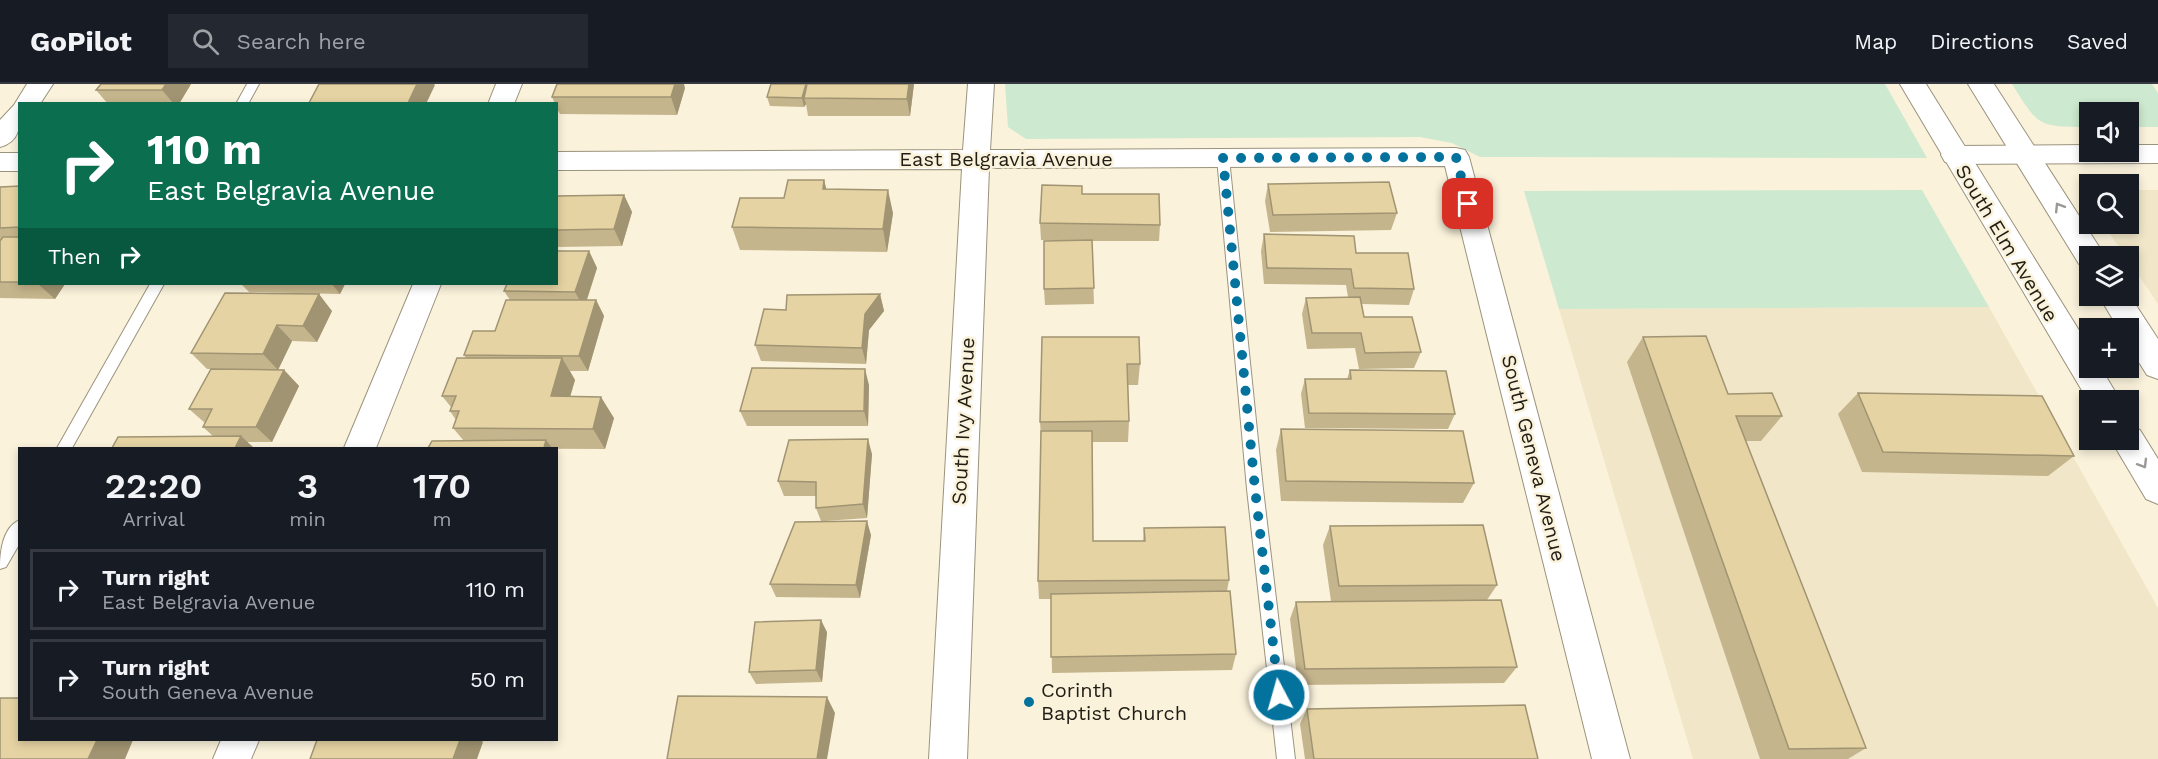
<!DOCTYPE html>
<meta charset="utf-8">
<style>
body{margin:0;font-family:"Work Sans",sans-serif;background:#242831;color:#f1f3f6;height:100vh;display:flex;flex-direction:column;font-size:22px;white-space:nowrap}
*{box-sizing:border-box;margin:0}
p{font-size:20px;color:#9ea1a6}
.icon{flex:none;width:33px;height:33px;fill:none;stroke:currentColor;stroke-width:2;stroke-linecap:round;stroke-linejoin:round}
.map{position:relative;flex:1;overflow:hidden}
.side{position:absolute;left:18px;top:363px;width:540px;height:294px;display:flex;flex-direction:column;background:#171b24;border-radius:0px;box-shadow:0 3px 9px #0003}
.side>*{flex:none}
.top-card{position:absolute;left:18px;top:18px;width:540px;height:183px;border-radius:0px;box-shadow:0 3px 9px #0003;background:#0b6e4f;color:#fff;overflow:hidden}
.tools{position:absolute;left:2079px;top:18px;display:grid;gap:12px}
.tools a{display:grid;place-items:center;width:60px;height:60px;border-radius:0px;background:#171b24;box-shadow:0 3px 9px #0003;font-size:30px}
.pin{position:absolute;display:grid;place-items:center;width:51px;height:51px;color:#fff;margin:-26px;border-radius:12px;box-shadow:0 3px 9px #0006}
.me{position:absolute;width:66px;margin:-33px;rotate:354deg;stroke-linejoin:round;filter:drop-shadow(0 0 4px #0008)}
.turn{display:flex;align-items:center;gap:21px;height:126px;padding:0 30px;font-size:27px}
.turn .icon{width:78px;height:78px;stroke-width:2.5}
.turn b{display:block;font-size:42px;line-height:51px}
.then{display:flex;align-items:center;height:57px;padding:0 30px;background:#0003;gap:12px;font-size:22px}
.eta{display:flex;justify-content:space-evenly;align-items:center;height:102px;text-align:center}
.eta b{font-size:36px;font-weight:600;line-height:42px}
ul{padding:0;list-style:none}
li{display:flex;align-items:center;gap:18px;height:81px;margin:0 12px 9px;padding:0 18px;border:3px solid #363941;border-radius:0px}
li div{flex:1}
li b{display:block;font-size:22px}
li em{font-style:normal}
header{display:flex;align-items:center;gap:36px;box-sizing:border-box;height:84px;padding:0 30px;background:#171b24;border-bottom:2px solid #363941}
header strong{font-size:28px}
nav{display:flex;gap:33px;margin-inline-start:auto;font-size:21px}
.search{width:420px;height:54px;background:#242831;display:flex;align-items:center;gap:15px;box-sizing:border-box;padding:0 21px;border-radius:0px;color:#9ea1a6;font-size:22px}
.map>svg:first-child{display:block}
.built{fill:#f1e6c7}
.green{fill:#cde9cf}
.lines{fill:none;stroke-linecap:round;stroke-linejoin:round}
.lane-casing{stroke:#9b937d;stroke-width:2}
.street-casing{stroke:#9b937d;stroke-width:2}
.secondary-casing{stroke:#9b937d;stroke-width:2}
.lane{fill:#fff;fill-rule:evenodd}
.street{fill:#fff;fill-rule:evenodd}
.secondary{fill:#fff;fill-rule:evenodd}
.wall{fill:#c5b58c}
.shaded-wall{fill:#a09472}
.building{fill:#e5d3a3;stroke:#a09472;stroke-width:1.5}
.oneway{stroke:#9b9996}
.route{stroke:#03729d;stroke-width:10;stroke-dasharray:0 18}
.poi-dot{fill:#03729d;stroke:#faf2db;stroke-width:2}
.labels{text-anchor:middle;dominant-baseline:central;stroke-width:5;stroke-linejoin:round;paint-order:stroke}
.street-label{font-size:20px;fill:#201d15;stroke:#faf2db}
.poi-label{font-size:20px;fill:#201d15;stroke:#faf2db;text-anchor:start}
</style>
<header>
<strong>GoPilot</strong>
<div class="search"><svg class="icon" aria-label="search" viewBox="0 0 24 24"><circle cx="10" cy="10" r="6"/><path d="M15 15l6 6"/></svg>Search here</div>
<nav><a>Map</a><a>Directions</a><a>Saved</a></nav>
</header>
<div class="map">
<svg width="2158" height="675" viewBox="0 0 2158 675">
<rect width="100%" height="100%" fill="#faf2db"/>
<path class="built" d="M2129,106H2158V220L2129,177L2128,172H2125L2103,140H2128Z
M1989,223L2158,524V675H1693L1559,225Z"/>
<path class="green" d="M1005,0H1885L1927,74L1480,73L1452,59L1420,53L1026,55L1008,43Z
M2012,0H2152L2158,9V43H2129L2128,28H2090L2089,43C2038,43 2039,43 2012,0Z
M1922,106L1989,223L1559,225L1524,107Z"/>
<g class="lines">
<g class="lane-casing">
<path id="lane" d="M247,0H259L248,20H236Z
M1223,70L1229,74L1263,405L1295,675H1277L1247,405L1217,74Z
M150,200H164L72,364H57Z
M20,436V459L6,483L0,485C0,470 2,443 20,436Z"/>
</g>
<g class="street-casing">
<path id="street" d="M27,0H53L40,20H20C20,39 22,57 0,63V36L14,21Z
M496,0H522L514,20H488Z
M968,0H994L990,66L1456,64L1465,66L1469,73L1630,675H1592L1445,82L989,84L967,675H929L962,85L556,86V68L963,66Z
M2090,61V68H2128V61H2158V79L1954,80L1945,78L1941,71L1945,64L1954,62Z
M0,69H20V87H0Z
M413,200H441L376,364H344Z
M221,656H259L251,675H213Z"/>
</g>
<g class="secondary-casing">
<path id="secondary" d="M1900,0H1926L2090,264V284H2101L2120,316H2090V320Z
M1968,0H1994L2105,172H2090V183L2079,180Z
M2128,209L2158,255V295L2147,291L2128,261V244H2118L2099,212H2128Z
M2128,342L2140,346L2158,375V420L2146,415L2111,356H2128Z"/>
</g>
<use href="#lane" class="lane"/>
<use href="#street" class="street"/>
<use href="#secondary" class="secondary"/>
</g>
<path class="wall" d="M191,0L179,20H108L96,6Z
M771,0H914L910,32H808L806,20L804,23L770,22L767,13Z
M685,4L677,31L560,30L556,23V20H555L552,13Z
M824,96L826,105L893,129L887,168L740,166L732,143L784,114Z
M1268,100L1397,129L1391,146L1270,148L1265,117Z
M20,102V200H65L55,215L0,214V103Z
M1082,110L1160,141L1159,157H1092L1094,220L1045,221L1044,205L1080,157L1041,156L1040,139Z
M624,111L632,128L622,162L556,163V112Z
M1264,150L1356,169L1414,205L1409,221L1362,220L1364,233L1421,268L1414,284L1359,285L1355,264L1307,265L1302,230L1306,214L1348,213L1346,201L1264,200L1261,167Z
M556,163L558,167H589L597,184L587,216H596L604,232L588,287H570L575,296L570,313L614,334L605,365L428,364L464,357L453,344L456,336L450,327L451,323L442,312L466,274L464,271L495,247L510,216L504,207L556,200Z
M241,200H345L340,210L249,208Z
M225,209L332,227L317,258L292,257L278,286L207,285L191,269Z
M880,210L884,227L869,246L866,280L761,277L755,261L786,226Z
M1042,253L1140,280L1138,301H1128L1129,337L1128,358H1092L1093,457H1143L1144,444L1229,496L1227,507L1236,570L1232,586L1052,589L1051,515H1039L1038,497L1041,353L1040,338Z
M1643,253L1728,310L1782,332L1761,357H1746L1866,664L1848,675H1760L1627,278Z
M284,286L299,302L272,358H247L254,364H112L214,353L203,343L205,339L189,325Z
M1350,286L1455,330L1448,345L1305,344L1301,310L1305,295H1347Z
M869,301L868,342H747L740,327Z
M1858,309L2074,372L2048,392L1862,388L1838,330Z
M1281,345L1474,399L1463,419L1281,417L1276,366Z
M872,370L867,434L825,437L871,451L860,514L776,513L770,500L821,437L816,424V412H784L778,397Z
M1330,442L1497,501L1487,516L1517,583L1504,599L1298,601L1290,535L1296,518L1331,517L1323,461Z
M827,548L822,598L756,600L749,588Z
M1307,625L1538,675H1305L1300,640Z"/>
<path class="shaded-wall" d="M166,0H191L179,20H174L162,6Z
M417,0H434L435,1L426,20H409L408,19Z
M675,0H684L685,4L677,31L671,13Z
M806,0H808L804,14L806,20L804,23L802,14Z
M909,0H914L910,32L907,15Z
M824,96L830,119L823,105Z
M888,106L893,129L887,168L883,145Z
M624,111L632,128L622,162L614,145Z
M589,167L597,184L584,224L575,208Z
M38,200H65L55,215Z
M332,200H345L340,210Z
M319,210L332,227L317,258L303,242Z
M880,210L884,227L869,246L866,280L862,264L865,230Z
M596,216L604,232L588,287L579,272Z
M277,241L292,257L278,286L263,270Z
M562,274L575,296L564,333L551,312Z
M865,285L869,301L868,342L864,327Z
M284,286L299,302L272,358L256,343Z
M601,313L614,334L605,365L593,345Z
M241,352L254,364H235Z
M868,355L872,370L867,434L863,420Z
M546,356L552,364H544Z
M867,437L871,451L860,514L856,501Z
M821,536L827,548L822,598L816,586Z
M827,613L835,629L827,675H817Z
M97,656H133L125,675H88Z
M460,656H481L483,658L477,675H453Z"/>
<path class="building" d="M101,0H166L162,6H96Z
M319,0H417L408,19H309Z
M557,0H675L671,13H552Z
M771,0H806L802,14L767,13Z
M807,0H909L907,15L804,14Z
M788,96H824L823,105L888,106L883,145L732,143L740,114H784Z
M1389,98L1397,129L1273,131L1268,100Z
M1042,101L1082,102V110H1159L1160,141L1040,139Z
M20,102V143L0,144V103Z
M624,111L614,145L556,146V112Z
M1264,150L1354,152L1356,169H1408L1414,205L1354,204L1351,185L1267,184Z
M3,153H20V198H0V157Z
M1092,156L1094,204L1044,205V157Z
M556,167H589L575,208L504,207L507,200H556Z
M225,209L319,210L303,242L277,241L263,270L191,269Z
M880,210L865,230L862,264L755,261L764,225L786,226L787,211Z
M1360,213L1364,233H1412L1421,268L1365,269L1361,249H1312L1306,214Z
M506,216H596L579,272L464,271L473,247H495Z
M1706,252L1728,310L1772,309L1782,332H1736L1866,664L1789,665L1643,253Z
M1042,253H1139L1140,280H1127L1129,337L1040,338Z
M457,274H562L551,312L601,313L593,345L453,344L459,327H450L456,312H442Z
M752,284L865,285L864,327H740Z
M211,285L284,286L256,343H203L212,325H189Z
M1350,286L1446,287L1455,330L1309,329L1305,295H1351Z
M1858,309L2042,312L2074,372L1883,368Z
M1281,345L1463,347L1474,399L1286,397Z
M1041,347H1092L1093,457H1145L1144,444L1225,443L1229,496L1038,497Z
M241,352L235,364H112L118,353Z
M868,355L863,420L816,424V398L778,397L789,356Z
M546,356L544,364H428L432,357Z
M867,437L856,501L770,500L795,438Z
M1483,441L1497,501L1339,502L1330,442Z
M1230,507L1236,570L1051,573V510Z
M1501,516L1517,583L1305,585L1296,518Z
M821,536L816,586L749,588L755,538Z
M678,612L827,613L817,675H667Z
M0,614H20V656H97L88,675H0Z
M1525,621L1538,675H1314L1307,625Z
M317,656H460L453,675H310Z"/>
<defs><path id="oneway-chevron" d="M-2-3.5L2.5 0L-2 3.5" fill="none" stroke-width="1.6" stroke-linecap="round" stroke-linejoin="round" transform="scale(1.5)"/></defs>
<g class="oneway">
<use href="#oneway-chevron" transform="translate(2059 123) rotate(-122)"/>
<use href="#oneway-chevron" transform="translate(2143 380) rotate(59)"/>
</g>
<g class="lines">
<path class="route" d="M1279,611L1255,405L1223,74L1456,73L1468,120"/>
</g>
<circle class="poi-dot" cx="1029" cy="618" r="6"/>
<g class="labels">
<g class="street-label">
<text x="1006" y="75">East Belgravia Avenue</text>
<text transform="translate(2007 159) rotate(59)">South Elm Avenue</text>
<text transform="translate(963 337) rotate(-87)">South Ivy Avenue</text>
<text transform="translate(1534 374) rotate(76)">South Geneva Avenue</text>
</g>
<g class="poi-label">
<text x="1041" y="606">Corinth<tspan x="1041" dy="23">Baptist Church</tspan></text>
</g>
</g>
</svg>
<div class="tools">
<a><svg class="icon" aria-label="sound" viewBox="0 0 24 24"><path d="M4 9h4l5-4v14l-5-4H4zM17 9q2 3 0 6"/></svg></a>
<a><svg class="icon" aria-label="search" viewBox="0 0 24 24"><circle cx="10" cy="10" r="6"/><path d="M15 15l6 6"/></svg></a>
<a><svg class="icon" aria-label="layers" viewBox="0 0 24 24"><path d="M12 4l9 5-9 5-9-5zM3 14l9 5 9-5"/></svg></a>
<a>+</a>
<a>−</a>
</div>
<div class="pin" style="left:1468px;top:120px;background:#d93025"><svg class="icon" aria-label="arrive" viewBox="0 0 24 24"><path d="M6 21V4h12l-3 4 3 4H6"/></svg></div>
<svg class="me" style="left:1279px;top:611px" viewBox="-20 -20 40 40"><circle r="17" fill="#03729d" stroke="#fff" stroke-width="3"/><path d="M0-11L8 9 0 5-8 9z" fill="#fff"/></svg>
<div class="top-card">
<div class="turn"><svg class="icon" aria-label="right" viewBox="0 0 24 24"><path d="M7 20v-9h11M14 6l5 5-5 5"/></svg><div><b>110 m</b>East Belgravia Avenue</div></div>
<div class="then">Then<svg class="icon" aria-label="right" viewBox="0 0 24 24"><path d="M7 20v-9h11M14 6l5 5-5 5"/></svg></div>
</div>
<section class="side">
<div class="eta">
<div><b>22:20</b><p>Arrival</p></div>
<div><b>3</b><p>min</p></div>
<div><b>170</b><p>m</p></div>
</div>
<ul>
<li><svg class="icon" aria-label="right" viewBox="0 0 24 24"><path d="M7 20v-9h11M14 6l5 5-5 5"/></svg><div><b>Turn right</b><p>East Belgravia Avenue</p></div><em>110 m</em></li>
<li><svg class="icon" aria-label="right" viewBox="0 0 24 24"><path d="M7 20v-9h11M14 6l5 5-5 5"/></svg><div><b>Turn right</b><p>South Geneva Avenue</p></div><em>50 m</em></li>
</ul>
</section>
</div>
